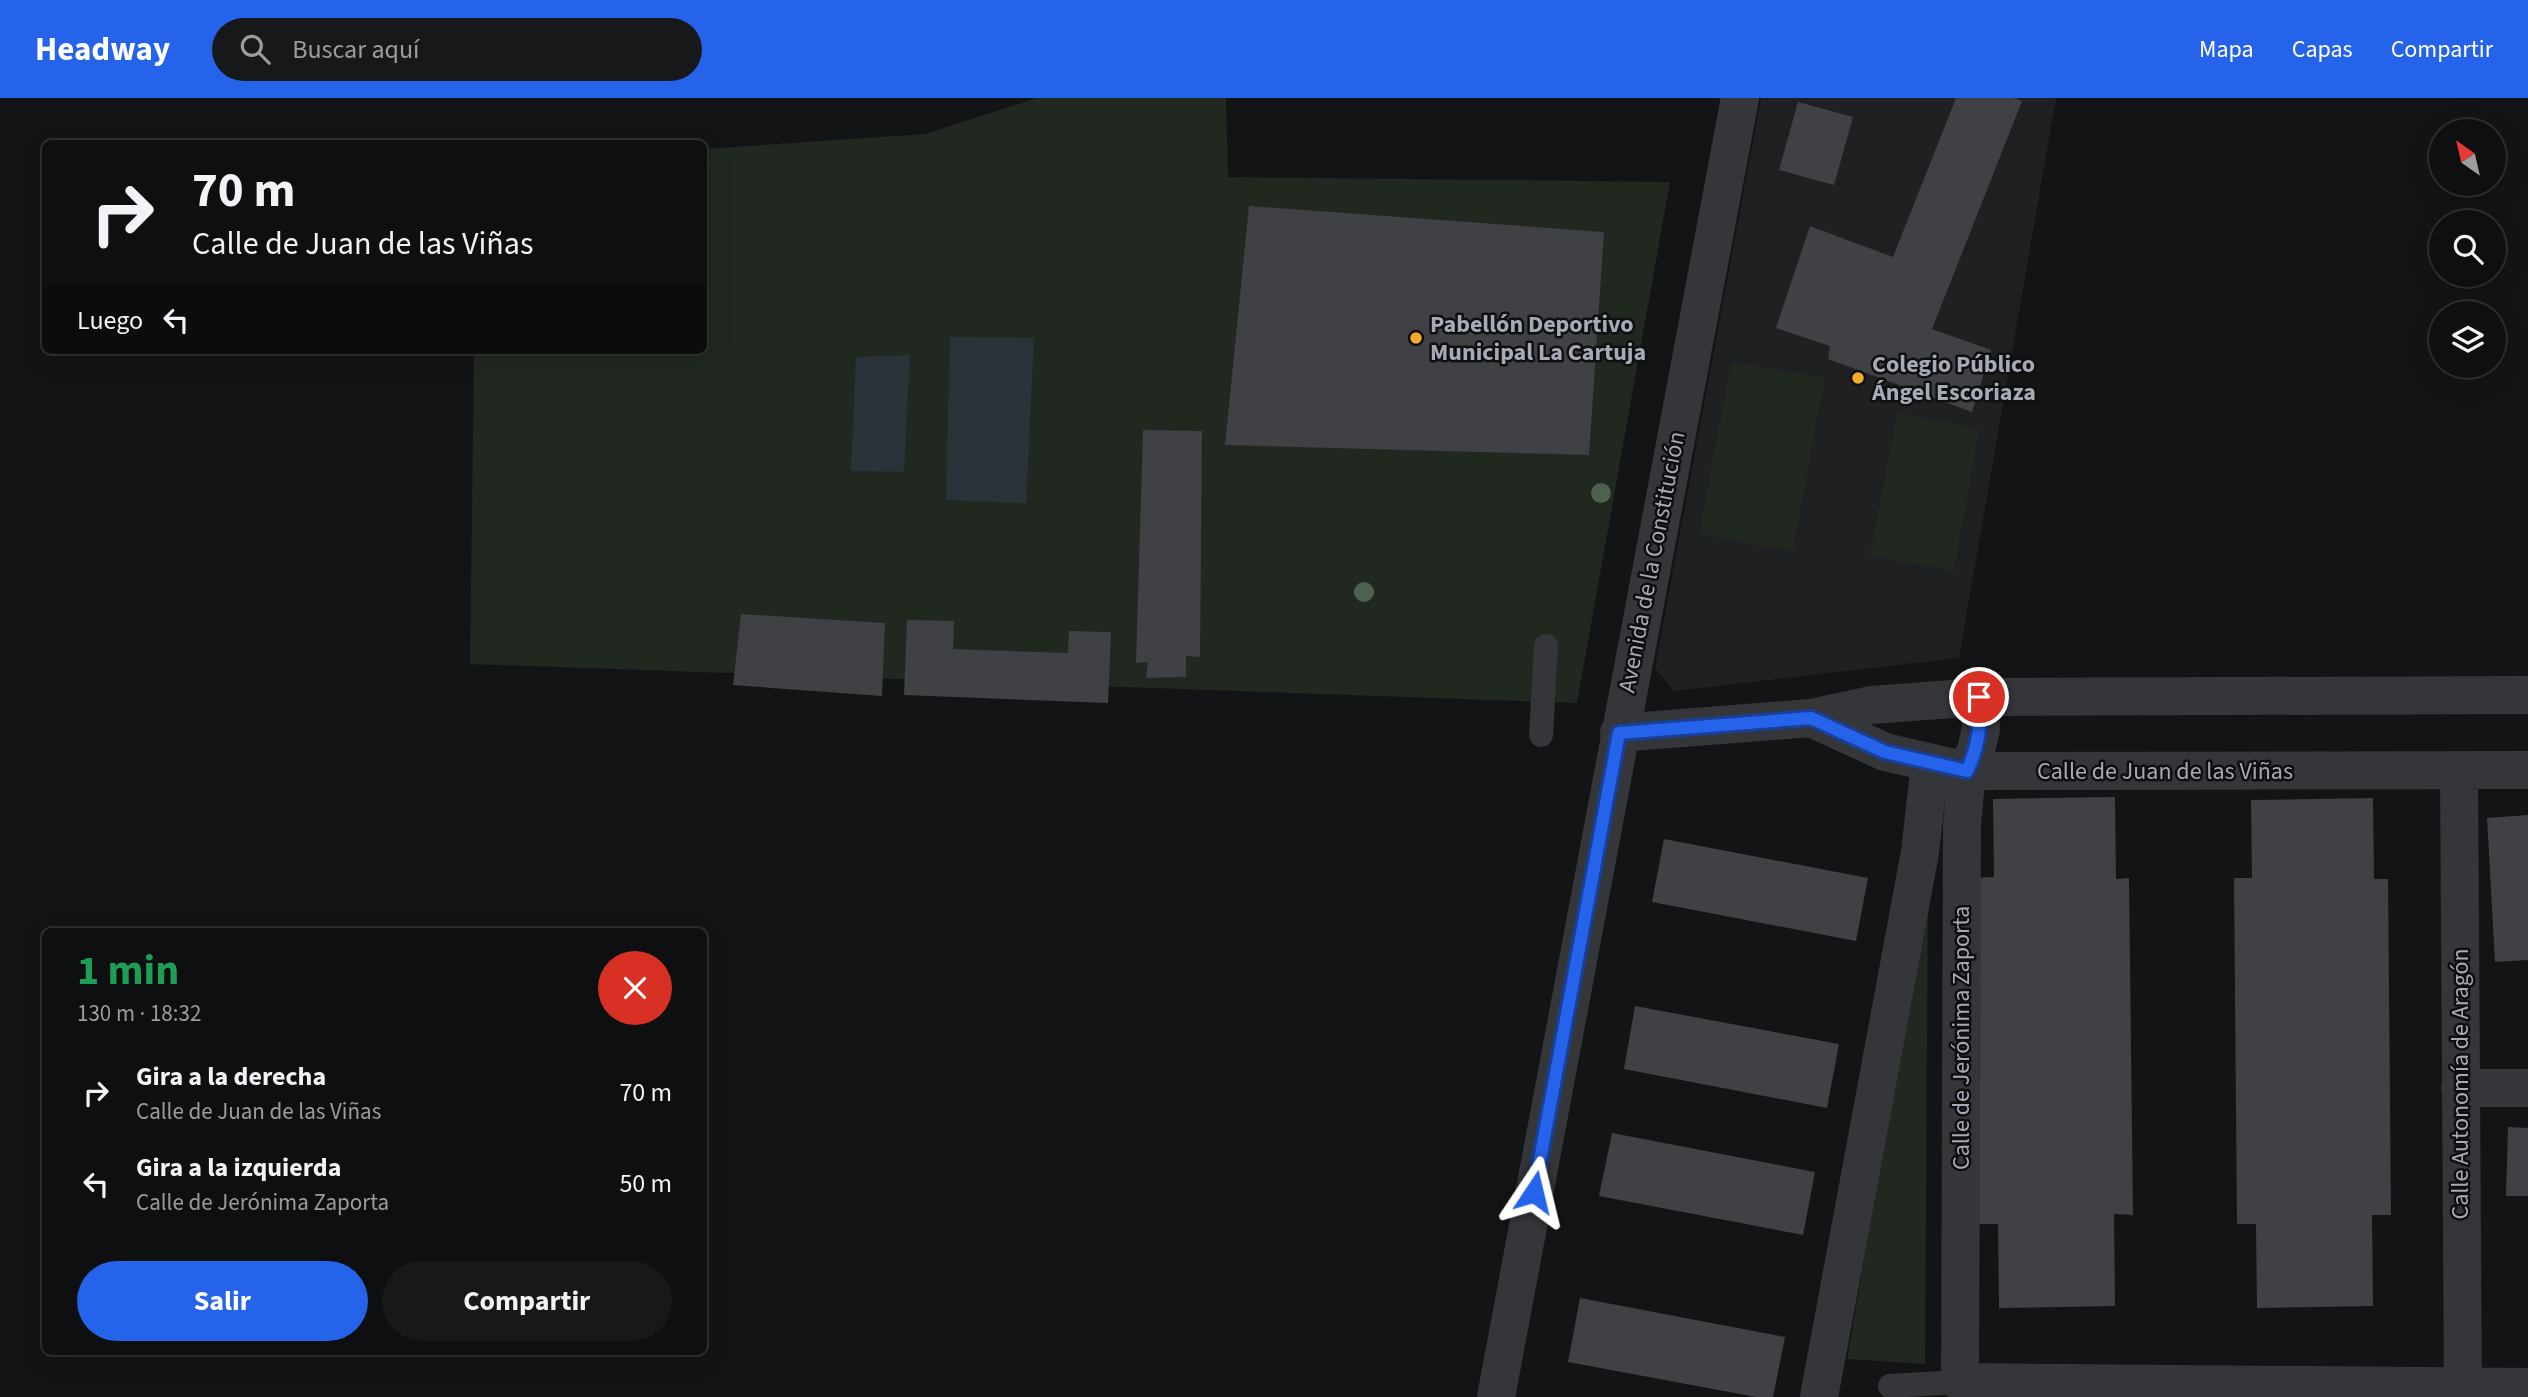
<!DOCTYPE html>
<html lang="es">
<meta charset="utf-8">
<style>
body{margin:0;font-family:"Source Sans 3",sans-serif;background:#171819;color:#f1f3f6;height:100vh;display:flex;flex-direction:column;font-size:26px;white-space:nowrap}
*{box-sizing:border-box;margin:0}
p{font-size:23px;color:#9b9c9f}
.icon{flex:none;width:38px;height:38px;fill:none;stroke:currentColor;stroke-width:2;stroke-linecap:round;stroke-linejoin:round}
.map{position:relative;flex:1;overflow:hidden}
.details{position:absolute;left:42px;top:830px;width:665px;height:427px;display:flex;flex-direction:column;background:#0e0f10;border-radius:10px;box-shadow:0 7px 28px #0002,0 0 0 2px #2e2f30}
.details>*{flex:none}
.top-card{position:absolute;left:42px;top:42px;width:665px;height:214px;border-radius:10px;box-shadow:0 7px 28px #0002,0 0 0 2px #2e2f30;background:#0e0f10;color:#f1f3f6;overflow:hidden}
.needle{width:46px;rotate:326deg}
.tools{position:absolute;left:2429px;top:21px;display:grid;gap:14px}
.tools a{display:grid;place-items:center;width:77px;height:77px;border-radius:50%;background:#0e0f10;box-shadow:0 7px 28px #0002,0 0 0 2px #2e2f30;font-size:35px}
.pin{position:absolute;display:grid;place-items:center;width:60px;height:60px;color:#fff;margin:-30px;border:4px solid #fff;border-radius:50%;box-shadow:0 2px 7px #0007}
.me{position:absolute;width:77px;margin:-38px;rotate:10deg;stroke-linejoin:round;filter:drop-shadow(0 0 5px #0008)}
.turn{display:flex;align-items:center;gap:24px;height:147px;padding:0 35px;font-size:32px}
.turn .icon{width:91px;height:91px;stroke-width:2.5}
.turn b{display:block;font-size:49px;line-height:60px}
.then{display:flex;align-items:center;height:66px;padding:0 35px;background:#0003;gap:14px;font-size:26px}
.round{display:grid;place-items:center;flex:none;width:74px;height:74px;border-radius:37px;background:#171819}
.summary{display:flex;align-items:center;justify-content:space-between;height:119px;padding:0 35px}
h1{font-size:42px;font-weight:700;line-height:52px;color:#1e9e55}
.primary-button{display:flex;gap:14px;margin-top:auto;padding:14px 35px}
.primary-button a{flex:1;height:80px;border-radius:42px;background:#2563eb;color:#fff;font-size:28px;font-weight:700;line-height:80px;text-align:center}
.primary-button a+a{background:#171819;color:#f1f3f6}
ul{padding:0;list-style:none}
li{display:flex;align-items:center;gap:21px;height:91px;padding:0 35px}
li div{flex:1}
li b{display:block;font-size:26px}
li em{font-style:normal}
header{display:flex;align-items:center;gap:42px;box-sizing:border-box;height:98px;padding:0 35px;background:#2563eb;color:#fff}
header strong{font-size:33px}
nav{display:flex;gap:38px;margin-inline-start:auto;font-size:24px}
.search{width:490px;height:63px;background:#171819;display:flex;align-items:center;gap:18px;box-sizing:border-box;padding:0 24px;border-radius:38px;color:#9b9c9f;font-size:26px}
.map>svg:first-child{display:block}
.built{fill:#1f2022}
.green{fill:#202820}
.water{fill:#2a3339}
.building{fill:#3f4145}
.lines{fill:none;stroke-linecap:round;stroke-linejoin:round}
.lane{stroke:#34363a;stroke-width:24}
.street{stroke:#34363a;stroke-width:38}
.tree{fill:#4c624e}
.route-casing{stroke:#184099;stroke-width:18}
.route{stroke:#2563eb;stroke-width:12}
.poi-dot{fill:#f5aa2c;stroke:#0f0f10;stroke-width:2.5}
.labels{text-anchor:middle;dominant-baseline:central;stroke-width:5;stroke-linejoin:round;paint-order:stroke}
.poi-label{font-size:24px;font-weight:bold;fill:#a5abb6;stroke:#0f0f10;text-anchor:start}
.street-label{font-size:24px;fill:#a5abb6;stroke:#0f0f10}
</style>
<header>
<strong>Headway</strong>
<div class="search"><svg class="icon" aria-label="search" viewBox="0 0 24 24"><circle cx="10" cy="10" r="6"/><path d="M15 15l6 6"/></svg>Buscar aquí</div>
<nav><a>Mapa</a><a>Capas</a><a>Compartir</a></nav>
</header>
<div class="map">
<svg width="2528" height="1299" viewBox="0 0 2528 1299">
<rect width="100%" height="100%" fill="#131415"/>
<path class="built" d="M1761,0H2056L1959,560L1674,593L1655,570Z"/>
<path class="green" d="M1037,0H1226L1228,79L1670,84L1577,605L470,566L474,252H704V51L925,36Z
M1731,264L1825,280L1793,453L1699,436Z
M1897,315L1980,331L1954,472L1870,458Z
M1928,792L1925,1266L1847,1261Z"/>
<path class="water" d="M950,239L1034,240L1026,405L946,402Z
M910,257L904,374L851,373L856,259Z"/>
<path class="building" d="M1956,0H2014L2022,3L1932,231L1991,252L1972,314L1828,261L1830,248L1776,230L1810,128L1893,159Z
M1798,4L1853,19L1834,87L1779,72Z
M1249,108L1604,134L1589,357L1225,347Z
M1143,332L1202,333L1200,559L1186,558V579L1146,580L1148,564L1136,565Z
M741,516L885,525L882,598L733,587Z
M907,522L954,523L953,551L1068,555L1069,533L1111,534L1108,605L904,597Z
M2115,699L2116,781L2129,780L2133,1117L2114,1116L2115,1208L1999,1210L1998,1126H1979L1976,780L1994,779L1993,701Z
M2373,700L2374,781H2388L2391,1117H2372L2373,1208L2257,1210L2256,1126H2237L2234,780H2252L2251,702Z
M2528,717V862L2495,864L2487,720Z
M1664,741L1868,780L1856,843L1652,804Z
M1635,908L1839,946L1827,1010L1624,971Z
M2508,1029L2528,1030V1098H2506Z
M1612,1035L1815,1074L1803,1137L1599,1098Z
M1580,1200L1785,1239L1773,1299H1756L1568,1264Z"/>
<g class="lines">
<path class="lane" d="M1541,637L1546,548
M1890,1288L1960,1284"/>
<path class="street" d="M1979,599L1981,631L1976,652L1967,673L1962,727L1960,1284L2528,1289
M1811,620L1885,654L1967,673L2528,672
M1619,635L1811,620L1871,607L1979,599L2528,597
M2459,673L2463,1299
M2460,990H2528
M1496,1299L1740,0
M1819,1299L1920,754L1930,666"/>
</g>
<g class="tree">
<circle cx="1601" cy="395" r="10"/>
<circle cx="1364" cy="494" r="10"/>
</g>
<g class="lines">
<g class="route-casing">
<path id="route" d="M1534,1094L1619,635L1811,620L1885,654L1967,673C1979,647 1981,627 1979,599"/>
</g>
<use href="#route" class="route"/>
</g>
<g class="poi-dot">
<circle cx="1416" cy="240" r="7"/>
<circle cx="1858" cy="280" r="7"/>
</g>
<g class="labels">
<g class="poi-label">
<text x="1430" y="226">Pabellón Deportivo<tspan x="1430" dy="28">Municipal La Cartuja</tspan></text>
<text x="1872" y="266">Colegio Público<tspan x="1872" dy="28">Ángel Escoriaza</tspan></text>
</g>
<g class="street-label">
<text transform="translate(1652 464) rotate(-79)">Avenida de la Constitución</text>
<text x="2165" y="673">Calle de Juan de las Viñas</text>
<text transform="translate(1961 940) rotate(-90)">Calle de Jerónima Zaporta</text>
<text transform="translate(2460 986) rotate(-90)">Calle Autonomía de Aragón</text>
</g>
</g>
</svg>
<div class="tools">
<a><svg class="needle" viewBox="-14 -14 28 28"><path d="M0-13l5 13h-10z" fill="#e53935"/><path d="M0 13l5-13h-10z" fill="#9b9c9f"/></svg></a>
<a><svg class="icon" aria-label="search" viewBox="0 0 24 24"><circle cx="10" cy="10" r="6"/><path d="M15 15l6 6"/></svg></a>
<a><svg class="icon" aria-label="layers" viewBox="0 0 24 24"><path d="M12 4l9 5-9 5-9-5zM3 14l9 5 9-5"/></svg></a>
</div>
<div class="pin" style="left:1979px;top:599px;background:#d93025"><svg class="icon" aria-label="arrive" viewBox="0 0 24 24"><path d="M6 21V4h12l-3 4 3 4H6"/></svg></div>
<svg class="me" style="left:1534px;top:1094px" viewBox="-20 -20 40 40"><path d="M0-17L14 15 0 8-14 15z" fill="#2563eb" stroke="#fff" stroke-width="4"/></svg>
<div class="top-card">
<div class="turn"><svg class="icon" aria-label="right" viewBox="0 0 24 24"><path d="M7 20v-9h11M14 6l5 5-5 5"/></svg><div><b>70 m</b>Calle de Juan de las Viñas</div></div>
<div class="then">Luego<svg class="icon" aria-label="left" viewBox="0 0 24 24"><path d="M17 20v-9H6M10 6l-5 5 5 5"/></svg></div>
</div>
<section class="details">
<div class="summary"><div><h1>1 min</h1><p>130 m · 18:32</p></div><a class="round" style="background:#d93025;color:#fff"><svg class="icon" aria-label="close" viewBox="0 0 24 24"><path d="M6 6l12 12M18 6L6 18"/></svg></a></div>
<ul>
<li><svg class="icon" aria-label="right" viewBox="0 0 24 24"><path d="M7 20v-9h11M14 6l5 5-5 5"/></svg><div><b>Gira a la derecha</b><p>Calle de Juan de las Viñas</p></div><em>70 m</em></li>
<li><svg class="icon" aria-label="left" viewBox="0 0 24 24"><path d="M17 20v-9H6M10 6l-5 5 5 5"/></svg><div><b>Gira a la izquierda</b><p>Calle de Jerónima Zaporta</p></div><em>50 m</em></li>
</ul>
<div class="primary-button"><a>Salir</a><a>Compartir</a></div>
</section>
</div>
